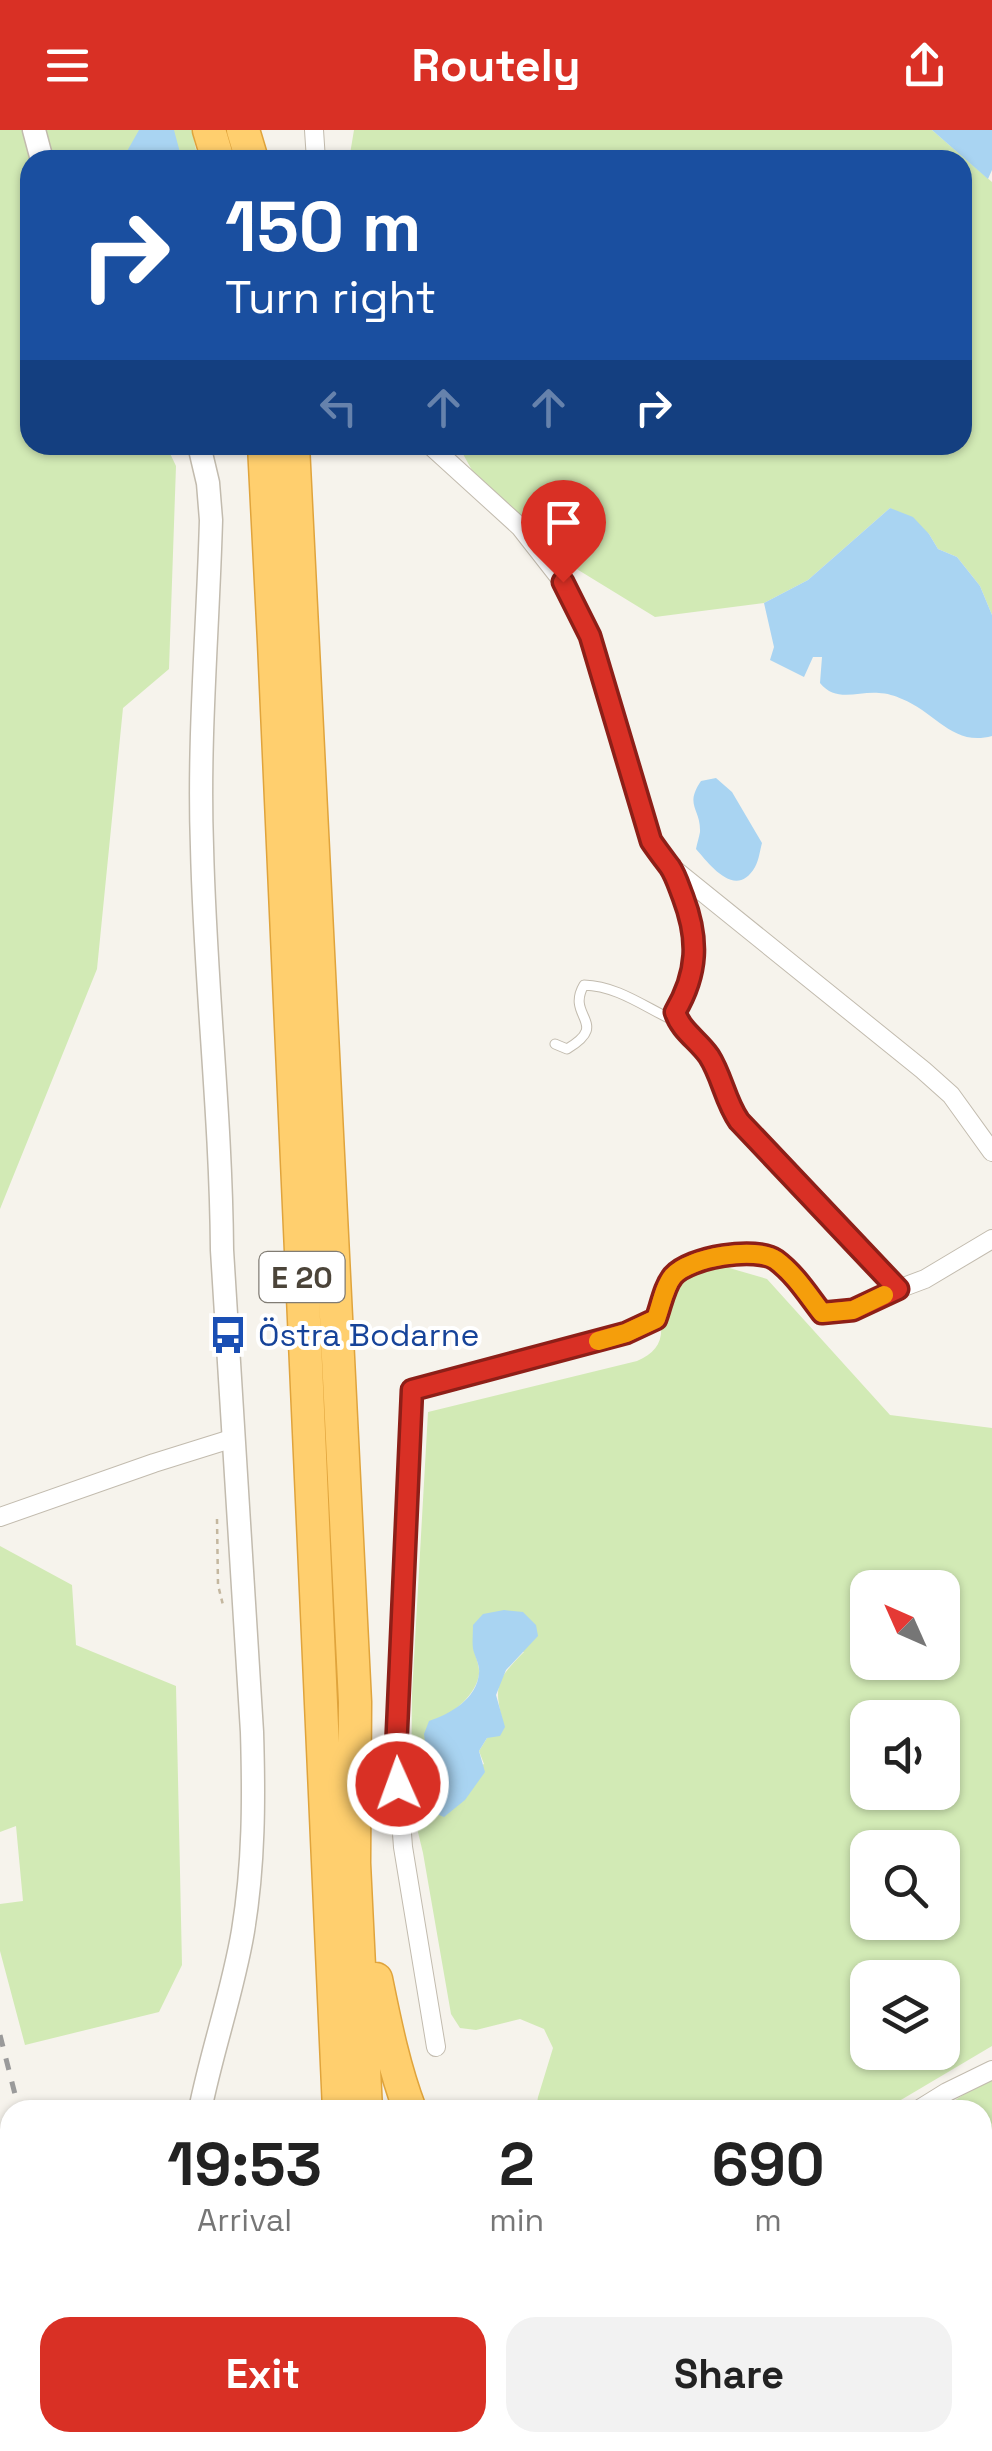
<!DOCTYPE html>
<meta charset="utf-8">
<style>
body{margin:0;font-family:"Space Grotesk",sans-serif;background:#f2f2f2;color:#222;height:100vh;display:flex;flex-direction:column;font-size:38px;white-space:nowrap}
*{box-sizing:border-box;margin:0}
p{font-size:32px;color:#767676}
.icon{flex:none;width:55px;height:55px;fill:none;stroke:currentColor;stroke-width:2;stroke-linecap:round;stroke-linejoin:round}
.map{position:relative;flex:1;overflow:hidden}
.sheet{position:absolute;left:0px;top:1970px;width:992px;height:352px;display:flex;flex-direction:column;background:#fff;border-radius:30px 30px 0 0;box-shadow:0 2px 8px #0004}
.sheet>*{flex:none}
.guide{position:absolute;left:20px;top:20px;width:952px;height:305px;border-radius:30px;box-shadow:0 2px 8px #0004;background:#1a4fa0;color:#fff;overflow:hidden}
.needle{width:65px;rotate:315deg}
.tools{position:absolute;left:850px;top:1440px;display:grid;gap:20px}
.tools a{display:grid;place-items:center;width:110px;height:110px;border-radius:20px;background:#fff;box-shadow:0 2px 8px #0004;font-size:50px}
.pin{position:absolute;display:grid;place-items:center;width:85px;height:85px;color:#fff;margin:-102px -42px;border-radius:50% 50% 50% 0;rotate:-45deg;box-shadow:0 0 10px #0007}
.pin .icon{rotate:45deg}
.me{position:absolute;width:110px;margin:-55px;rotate:358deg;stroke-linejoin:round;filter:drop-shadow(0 0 8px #0008)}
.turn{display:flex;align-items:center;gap:35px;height:210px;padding:0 40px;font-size:45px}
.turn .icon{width:130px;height:130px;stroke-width:2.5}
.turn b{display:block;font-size:70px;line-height:85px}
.lanes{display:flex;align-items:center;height:95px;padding:0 40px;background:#0003;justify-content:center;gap:50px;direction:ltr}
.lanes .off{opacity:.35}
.eta{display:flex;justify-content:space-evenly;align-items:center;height:170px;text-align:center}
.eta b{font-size:60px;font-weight:700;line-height:70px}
.button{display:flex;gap:20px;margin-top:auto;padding:20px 40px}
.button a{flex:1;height:115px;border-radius:30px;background:#d93025;color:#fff;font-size:40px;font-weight:700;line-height:115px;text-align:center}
.button a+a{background:#f2f2f2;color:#222}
header{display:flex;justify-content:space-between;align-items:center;height:130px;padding:0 40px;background:#d93025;color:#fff;font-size:45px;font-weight:700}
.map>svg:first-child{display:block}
.green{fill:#d2eab5;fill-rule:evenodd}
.water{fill:#a9d4f2}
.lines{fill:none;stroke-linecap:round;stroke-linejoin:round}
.service-casing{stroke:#c2bbae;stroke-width:11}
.minor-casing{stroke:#c2bbae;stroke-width:20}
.tertiary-casing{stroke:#c2bbae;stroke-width:25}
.motorway-casing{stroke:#e0a43c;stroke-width:35}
.path{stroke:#c4b79f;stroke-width:2.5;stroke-dasharray:5 5;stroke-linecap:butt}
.service{stroke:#fff;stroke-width:9}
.minor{stroke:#fff;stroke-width:18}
.tertiary{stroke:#fff;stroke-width:22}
.motorway{stroke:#ffcf6e;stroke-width:32}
.rail{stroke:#9a9a9a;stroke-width:5;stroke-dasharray:12 12;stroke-linecap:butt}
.route-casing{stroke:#8d1f18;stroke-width:25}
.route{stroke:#d93025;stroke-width:18}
.slow{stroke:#f59e0b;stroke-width:18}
.labels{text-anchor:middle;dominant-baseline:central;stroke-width:8;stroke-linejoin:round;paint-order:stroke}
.shield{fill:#fff;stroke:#817c74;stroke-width:2.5}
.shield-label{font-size:30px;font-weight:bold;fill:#4b4439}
.transit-label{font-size:32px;fill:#164399;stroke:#fff;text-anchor:start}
</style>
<header><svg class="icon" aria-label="menu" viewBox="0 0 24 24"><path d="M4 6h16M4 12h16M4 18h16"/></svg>Routely<svg class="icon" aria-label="share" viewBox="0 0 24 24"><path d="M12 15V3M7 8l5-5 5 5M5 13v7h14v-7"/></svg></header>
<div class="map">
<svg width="992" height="2321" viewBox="0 0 992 2321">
<rect width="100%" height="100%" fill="#f6f3ec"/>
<path class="green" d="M0,0H192L198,30H30V315H166L176,336L169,539L123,578L97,839L0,1079Z
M354,0H932L992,52V485L980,456L957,427L938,419L929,404L890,378L808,450L764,473L655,487L531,411L493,378L458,315H962V30H349Z
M726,1137L767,1149L890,1285L992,1298V1916L884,1980H536L538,1967L553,1918L544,1899L520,1889L476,1900L460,1898L451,1884L423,1723L411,1673L412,1564L428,1282L637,1231C655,1223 663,1213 661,1193C668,1185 670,1179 672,1170C682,1139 698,1138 726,1137ZM868,1458H942V1532H868ZM473,1517L524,1522C494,1552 494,1557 504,1597L487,1608L479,1621L484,1634L423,1664L446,1586C460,1577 477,1561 479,1544C480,1536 475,1525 473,1517ZM868,1588H942V1662H868ZM868,1718H942V1792H868ZM868,1848H942V1922H868Z
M0,1416L72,1455L76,1515L176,1556L182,1835L159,1882L25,1915L0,1821V1774L23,1771L16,1696L0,1702Z
M992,1950V2321H803L804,2312H982V1980H940L966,1963Z"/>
<path class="water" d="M139,0H174L182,30H122Z
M932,0H992V40L988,49Z
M890,378L913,387L929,404L938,419L957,427L980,456L992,485V606C953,617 935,582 902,569C896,566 886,563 879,563C858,561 836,573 820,553L822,527H813L804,547L770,530L774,517L764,473L808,450Z
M716,648L732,662L762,713C760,720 759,730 755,737C736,770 710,735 696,719C697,713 699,708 700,702C701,678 684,676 701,651Z
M504,1480L523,1482L536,1495L538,1506L506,1540L496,1565L505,1597L500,1606L487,1608L479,1621L485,1642L465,1670L444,1687L432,1682L423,1664L429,1645L424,1604L429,1591C450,1584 477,1569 479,1543C480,1535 475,1527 473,1519C472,1511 473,1503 473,1495L483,1484Z"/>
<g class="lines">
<g class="service-casing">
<path id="service" d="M673,743C698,791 703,834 675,882C681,901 698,910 709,926C722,946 725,971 739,991L898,1159
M555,914L567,919C611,893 565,887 584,855C619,856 647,879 679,893
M699,2321L705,2312"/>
</g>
<g class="minor-casing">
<path id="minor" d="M314,0L316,30
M430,315L520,397L563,452L590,506L651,711L664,731L923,940L951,965L992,1022
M0,1387L154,1333L234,1308
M436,1917L403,1717L396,1622L411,1260L626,1203L657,1189C661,1176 664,1157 673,1146C689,1127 757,1116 776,1130C795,1144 808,1164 822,1183L853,1180L877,1167L925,1149L992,1109
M918,1980L947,1962L992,1940
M537,2321L542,2312"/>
</g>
<g class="tertiary-casing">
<path id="tertiary" d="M34,0L42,30
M199,315L208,353L211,390C208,499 198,608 202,717C205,851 221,985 222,1120L252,1602C254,1669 254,1734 243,1801C233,1861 212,1920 200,1980
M260,2312L267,2321"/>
</g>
<g class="motorway-casing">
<path id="motorway" d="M209,0L218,30
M243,0L252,30
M264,315L274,512L339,1980
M293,315L355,1572L354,1733L366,1980
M376,1849C385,1893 394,1938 410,1980
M382,2312L384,2321
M411,2312L413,2321
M491,2321L492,2312"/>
</g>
<path class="path" d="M217,1389L218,1455L223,1475"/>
<use href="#service" class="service"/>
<use href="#minor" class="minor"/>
<use href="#tertiary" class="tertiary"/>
<use href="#motorway" class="motorway"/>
<path class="rail" d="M0,1905L19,1980
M57,2312L58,2321"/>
</g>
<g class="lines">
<g class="route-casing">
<path id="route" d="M398,1654L396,1622L412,1260L626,1203L656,1189C661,1176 664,1157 673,1146C689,1127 757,1116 776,1130C795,1144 808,1165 822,1183L853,1180L898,1159L739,991C725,971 722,946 709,926C698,910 681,901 675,882C698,843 699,809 683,767C679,757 676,746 670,737C664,729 657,720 651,711L590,506L563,452"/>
</g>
<use href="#route" class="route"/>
<path class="slow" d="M598,1211L626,1203L656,1189C661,1176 664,1157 673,1146C689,1127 757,1116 776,1130C795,1144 808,1165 822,1183L853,1180L884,1165"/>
</g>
<defs>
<g id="bus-bare" transform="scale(3)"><path d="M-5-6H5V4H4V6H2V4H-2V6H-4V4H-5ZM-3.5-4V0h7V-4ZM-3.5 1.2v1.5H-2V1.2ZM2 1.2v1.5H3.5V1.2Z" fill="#1a4fb4" stroke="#fff" stroke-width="2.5" paint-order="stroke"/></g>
</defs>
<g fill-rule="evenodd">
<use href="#bus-bare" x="228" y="1205"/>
</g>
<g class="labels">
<rect class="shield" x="259.5" y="1122" width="85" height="50" rx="8"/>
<g class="shield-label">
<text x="302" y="1147">E 20</text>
</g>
<g class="transit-label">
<text x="258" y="1205">Östra Bodarne</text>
</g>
</g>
</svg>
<div class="tools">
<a><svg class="needle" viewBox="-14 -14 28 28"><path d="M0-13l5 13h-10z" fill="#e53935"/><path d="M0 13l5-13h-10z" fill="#767676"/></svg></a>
<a><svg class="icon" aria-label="sound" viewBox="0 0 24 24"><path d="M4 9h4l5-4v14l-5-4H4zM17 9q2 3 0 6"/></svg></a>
<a><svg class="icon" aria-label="search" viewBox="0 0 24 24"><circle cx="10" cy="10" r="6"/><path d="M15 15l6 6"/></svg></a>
<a><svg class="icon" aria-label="layers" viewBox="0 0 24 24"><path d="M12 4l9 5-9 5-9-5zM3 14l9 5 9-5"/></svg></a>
</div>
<div class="pin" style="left:563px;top:452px;background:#d93025"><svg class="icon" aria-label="arrive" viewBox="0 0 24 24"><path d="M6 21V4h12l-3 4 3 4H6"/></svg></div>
<svg class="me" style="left:398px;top:1654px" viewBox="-20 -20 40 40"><circle r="17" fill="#d93025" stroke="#fff" stroke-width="3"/><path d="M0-11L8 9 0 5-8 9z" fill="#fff"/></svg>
<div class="guide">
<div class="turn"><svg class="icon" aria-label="right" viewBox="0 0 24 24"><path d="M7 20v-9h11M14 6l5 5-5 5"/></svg><div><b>150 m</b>Turn right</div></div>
<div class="lanes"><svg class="icon off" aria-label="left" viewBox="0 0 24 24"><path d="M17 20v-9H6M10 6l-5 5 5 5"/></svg><svg class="icon off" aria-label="ahead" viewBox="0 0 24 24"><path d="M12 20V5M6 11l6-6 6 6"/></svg><svg class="icon off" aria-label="ahead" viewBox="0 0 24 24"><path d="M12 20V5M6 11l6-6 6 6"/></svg><svg class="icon" aria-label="right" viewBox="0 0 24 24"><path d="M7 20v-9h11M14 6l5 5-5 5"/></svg></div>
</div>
<section class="sheet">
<div class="eta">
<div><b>19:53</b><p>Arrival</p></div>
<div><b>2</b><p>min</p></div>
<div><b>690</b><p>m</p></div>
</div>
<div class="button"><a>Exit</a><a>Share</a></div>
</section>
</div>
